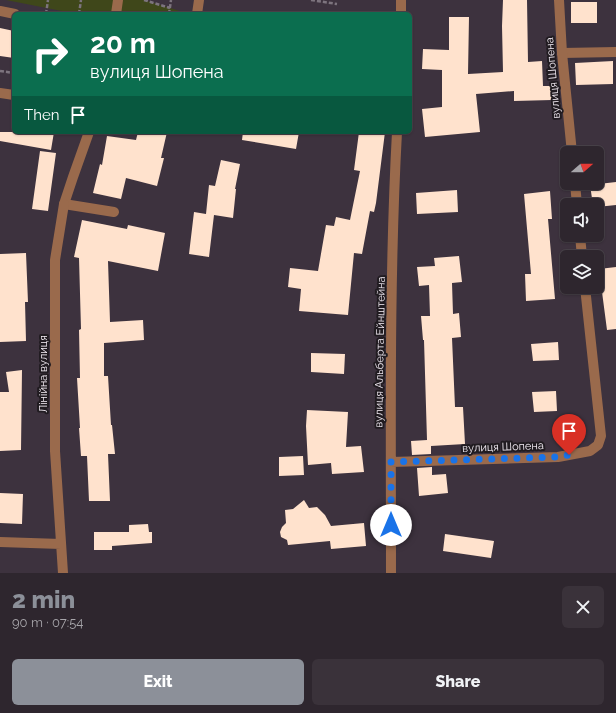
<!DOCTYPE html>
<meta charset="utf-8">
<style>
body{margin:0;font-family:Raleway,sans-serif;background:#3a323a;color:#f1f3f6;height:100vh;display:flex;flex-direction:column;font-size:15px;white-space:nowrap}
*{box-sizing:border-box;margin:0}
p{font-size:13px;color:#a7a5aa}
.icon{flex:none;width:22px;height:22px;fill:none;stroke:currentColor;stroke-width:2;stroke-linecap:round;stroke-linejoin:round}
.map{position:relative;height:573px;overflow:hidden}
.sheet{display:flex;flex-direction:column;background:#2e262e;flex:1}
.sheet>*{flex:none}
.top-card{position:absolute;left:12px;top:12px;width:400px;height:122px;border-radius:6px;box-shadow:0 1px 3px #0004,0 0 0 1px #49434a;background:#0b6e4f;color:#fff;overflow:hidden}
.needle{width:26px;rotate:70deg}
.tools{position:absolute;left:560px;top:146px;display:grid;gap:8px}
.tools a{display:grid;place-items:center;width:44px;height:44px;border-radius:6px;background:#2e262e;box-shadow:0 1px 3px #0004,0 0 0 1px #49434a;font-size:20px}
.pin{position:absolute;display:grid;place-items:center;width:34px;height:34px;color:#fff;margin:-41px -17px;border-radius:50% 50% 50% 0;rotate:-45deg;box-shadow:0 0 4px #0007}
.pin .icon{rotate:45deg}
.me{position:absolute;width:44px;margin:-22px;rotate:0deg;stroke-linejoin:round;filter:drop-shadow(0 0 3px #0008)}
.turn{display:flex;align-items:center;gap:14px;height:84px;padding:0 12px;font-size:18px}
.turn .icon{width:52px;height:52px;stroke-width:2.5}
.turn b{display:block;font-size:28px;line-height:34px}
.then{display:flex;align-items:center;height:38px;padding:0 12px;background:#0003;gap:8px;font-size:15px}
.round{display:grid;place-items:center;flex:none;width:42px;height:42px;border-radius:6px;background:#3a323a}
.overview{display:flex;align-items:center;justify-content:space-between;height:68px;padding:0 12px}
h1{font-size:24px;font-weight:800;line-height:30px;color:#8c9099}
.cta{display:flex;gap:8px;margin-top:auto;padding:8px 12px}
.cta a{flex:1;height:46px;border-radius:6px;background:#8c9099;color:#fff;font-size:16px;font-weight:800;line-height:46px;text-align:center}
.cta a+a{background:#3a323a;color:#f1f3f6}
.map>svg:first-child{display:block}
.green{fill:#3f471a}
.building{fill:#ffe2cd}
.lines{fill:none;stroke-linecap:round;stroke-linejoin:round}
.path{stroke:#7d747e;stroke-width:2.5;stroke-dasharray:4 2;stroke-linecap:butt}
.lane{stroke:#9a6a4c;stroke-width:10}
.street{stroke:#9a6a4c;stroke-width:10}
.route{stroke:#1a73e8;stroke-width:7;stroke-dasharray:0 12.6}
.labels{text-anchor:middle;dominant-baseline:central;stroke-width:4;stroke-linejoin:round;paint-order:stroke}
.street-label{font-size:11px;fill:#f6eff7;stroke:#211c21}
</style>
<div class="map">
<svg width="616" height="573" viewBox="0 0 616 573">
<rect width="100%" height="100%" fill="#3d323e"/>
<path class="green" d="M6,0H116L113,14H77Z
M118,0H144L183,12V14H116Z"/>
<path class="building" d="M503,0H527L528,62L542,61L543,86H552V100L514,101V91L476,94L480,132L425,137L422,109L442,107V70L422,69L423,49L449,50V17H469L468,74L503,72L502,26Z
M571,2H597V23H571Z
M0,28L14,31V58L0,56Z
M613,61V84L576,85L575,63Z
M0,132H54L51,150L0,141Z
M138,132H167L161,158H164L157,186L126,178L121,199L93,193L100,164L102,165L107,136L136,140Z
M243,132H299L296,149L242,140Z
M359,132H385L376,203L374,212L370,211L362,254L354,253L348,315L299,311L301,289L288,287L290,268L318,271L326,225L334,226L336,217L350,220L360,171L354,170Z
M40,151L56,153L48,211L32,209Z
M221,160L240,164L235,189H236L233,218L214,215L209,257L189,254L194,212L206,214L209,185L215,186Z
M616,182V205L597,207V205H593L590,185Z
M457,190L458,212L417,214L416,193Z
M550,191L552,219H548L555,299L526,301L525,274H531L524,194Z
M82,220L127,229L128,225L165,233L158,271L108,261L110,322L143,320L144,340L104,343V376H108L111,425H112L115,454H108L110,501H89L87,456H81L79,428H80L77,378H80L79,330L81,329L79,258L74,257Z
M26,253L28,302H25L26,341L0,342V254Z
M459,256L462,282L452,283L453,314L459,313L461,337L452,338L455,407H463L465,444L431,446V454L412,455L411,441L427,440L424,340H423L421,316H430L429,285L419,286L417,267L435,266L434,258Z
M616,267V329L607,330L599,269Z
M558,342L559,360L533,361L531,344Z
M311,353L345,354L344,374L311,372Z
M22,370L21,450L0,451V392H9L6,372Z
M556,391L557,411L534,412L532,392Z
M307,410L348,412L346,447L361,446L364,472L332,474L331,463L308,465L306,426Z
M303,456L304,475L279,476V457Z
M432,467V475L446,474L448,493L419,496L417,468Z
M0,493L23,494L22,524L0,523Z
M304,500L309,508L317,507L325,515L331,526L364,523L366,546L331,549L330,541L288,545L287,540L281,537L280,532L282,527L286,523L285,510L293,509Z
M148,524L149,532H152V543L112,546V550H94V532H129V525Z
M445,534L494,541L491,558L443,551Z"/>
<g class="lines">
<path class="path" d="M144,0L170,8
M311,0L337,4
M46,14L48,0
M79,14L81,0
M169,14L171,0
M0,71L14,73"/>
<path class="lane" d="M0,11L15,14
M116,14L118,0
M197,14L199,0
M562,53L616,52
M0,93L14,95
M89,132L73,177L64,204L114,212"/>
<path class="street" d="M401,0V14
M559,0L562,53L572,153
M575,183L577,205
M580,235L582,257
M391,462L558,457L590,451L598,445L601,436L585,287
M0,542L61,544
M63,573L55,451V260L64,204
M391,573C391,426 389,279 397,132"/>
</g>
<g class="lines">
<path class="route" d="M391,525V462L558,457L569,455"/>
</g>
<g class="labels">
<g class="street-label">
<text transform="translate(553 78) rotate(-95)">вулиця Шопена</text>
<text transform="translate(380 352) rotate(-89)">вулиця Альберта Ейнштейна</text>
<text transform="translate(43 374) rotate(-90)">Лінійна вулиця</text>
<text transform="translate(503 447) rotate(-2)">вулиця Шопена</text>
</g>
</g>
</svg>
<div class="tools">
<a><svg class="needle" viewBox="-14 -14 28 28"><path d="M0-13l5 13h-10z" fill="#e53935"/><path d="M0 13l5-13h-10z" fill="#a7a5aa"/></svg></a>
<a><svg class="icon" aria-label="sound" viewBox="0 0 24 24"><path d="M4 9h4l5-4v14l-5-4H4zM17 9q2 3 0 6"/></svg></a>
<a><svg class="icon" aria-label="layers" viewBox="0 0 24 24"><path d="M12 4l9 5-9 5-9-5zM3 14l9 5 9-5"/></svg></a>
</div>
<div class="pin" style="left:569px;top:455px;background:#d93025"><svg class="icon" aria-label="arrive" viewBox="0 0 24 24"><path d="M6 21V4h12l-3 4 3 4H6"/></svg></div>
<svg class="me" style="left:391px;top:525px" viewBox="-20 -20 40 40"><circle r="19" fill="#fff"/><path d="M0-13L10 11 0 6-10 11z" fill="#1a73e8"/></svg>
<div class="top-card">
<div class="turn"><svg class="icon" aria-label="right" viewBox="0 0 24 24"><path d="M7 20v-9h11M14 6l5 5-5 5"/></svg><div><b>20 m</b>вулиця Шопена</div></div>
<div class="then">Then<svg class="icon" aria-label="arrive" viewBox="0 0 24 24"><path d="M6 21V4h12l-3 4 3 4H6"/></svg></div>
</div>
</div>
<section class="sheet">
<div class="overview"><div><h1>2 min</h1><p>90 m · 07:54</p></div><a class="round"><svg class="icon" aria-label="close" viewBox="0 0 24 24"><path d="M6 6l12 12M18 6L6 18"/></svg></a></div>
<div class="cta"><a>Exit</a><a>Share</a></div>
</section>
